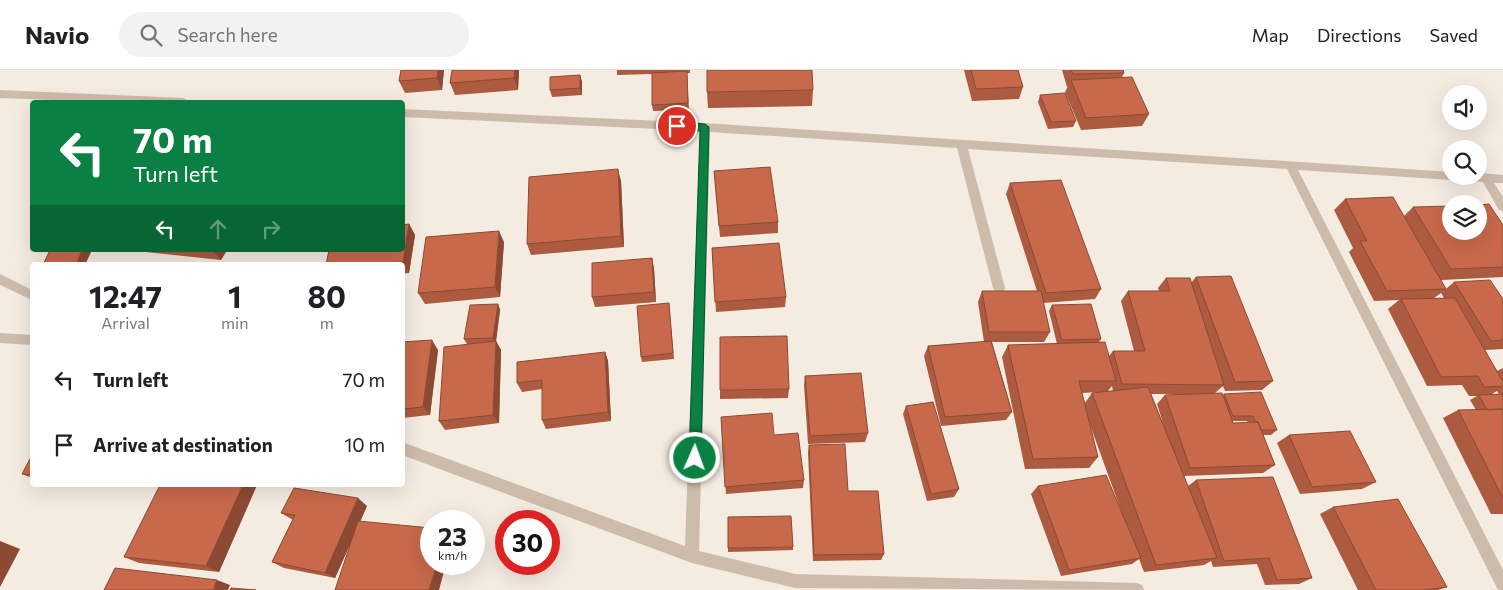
<!DOCTYPE html>
<style>
body{margin:0;font-family:Commissioner,sans-serif;background:#f2f2f2;color:#202124;height:100vh;display:flex;flex-direction:column;font-size:19px;white-space:nowrap}
*{box-sizing:border-box;margin:0}
p{font-size:16px;color:#757577}
.icon{flex:none;width:28px;height:28px;fill:none;stroke:currentColor;stroke-width:2;stroke-linecap:round;stroke-linejoin:round}
.map{position:relative;flex:1;overflow:hidden}
.side{position:absolute;left:30px;top:192px;width:375px;height:225px;display:flex;flex-direction:column;background:#fff;border-radius:5px;box-shadow:0 5px 20px #0002}
.side>*{flex:none}
.guide{position:absolute;left:30px;top:30px;width:375px;height:152px;border-radius:5px;box-shadow:0 5px 20px #0002;background:#0b8043;color:#fff;overflow:hidden}
.controls{position:absolute;left:1442px;top:15px;display:grid;gap:10px}
.controls a{display:grid;place-items:center;width:45px;height:45px;border-radius:50%;background:#fff;box-shadow:0 5px 20px #0002;font-size:25px}
.speed{position:absolute;left:420px;top:440px;display:flex;gap:10px;font-size:25px;font-weight:700;text-align:center}
.speed>*{display:grid;place-content:center;width:65px;height:65px;border-radius:50%;background:#fff;box-shadow:0 5px 20px #0002;line-height:1}
.speed small{font-size:12px;font-weight:400}
.speed .limit{border:8px solid #d22;background:#fff;color:#111}
.pin{position:absolute;display:grid;place-items:center;width:42px;height:42px;color:#fff;margin:-21px;border:2px solid #fff;border-radius:50%;box-shadow:0 1px 5px #0007}
.me{position:absolute;width:55px;margin:-28px;rotate:2deg;stroke-linejoin:round;filter:drop-shadow(0 0 4px #0008)}
.turn{display:flex;align-items:center;gap:18px;height:105px;padding:0 20px;font-size:22px}
.turn .icon{width:65px;height:65px;stroke-width:2.5}
.turn b{display:block;font-size:35px;line-height:42px}
.lanes{display:flex;align-items:center;height:48px;padding:0 20px;background:#0003;justify-content:center;gap:25px;direction:ltr}
.lanes .off{opacity:.35}
.eta{display:flex;justify-content:space-evenly;align-items:center;height:85px;text-align:center}
.eta b{font-size:30px;font-weight:700;line-height:35px}
ul{padding:0;list-style:none}
li{display:flex;align-items:center;gap:15px;height:65px;padding:0 20px}
li div{flex:1}
li b{display:block;font-size:19px}
li em{font-style:normal}
header{display:flex;align-items:center;gap:30px;box-sizing:border-box;height:70px;padding:0 25px;background:#fff;border-bottom:1px solid #e0e0e0}
header strong{font-size:24px}
nav{display:flex;gap:28px;margin-inline-start:auto;font-size:18px}
.search{width:350px;height:45px;background:#f2f2f2;display:flex;align-items:center;gap:12px;box-sizing:border-box;padding:0 18px;border-radius:28px;color:#757577;font-size:19px}
.map>svg:first-child{display:block}
.lines{fill:none;stroke-linecap:round;stroke-linejoin:round}
.minor{fill:#cdbbac;fill-rule:evenodd}
.wall{fill:#ac5a40;fill-rule:evenodd}
.shaded-wall{fill:#8c4a34}
.building{fill:#c8694b;stroke:#8c4a34}
.route{fill:#0b8043;stroke:#07532c}
</style>
<header>
<strong>Navio</strong>
<div class="search"><svg class="icon" aria-label="search" viewBox="0 0 24 24"><circle cx="10" cy="10" r="6"/><path d="M15 15l6 6"/></svg>Search here</div>
<nav><a>Map</a><a>Directions</a><a>Saved</a></nav>
</header>
<div class="map">
<svg width="1503" height="520" viewBox="0 0 1503 520">
<rect width="100%" height="100%" fill="#f4ebe1"/>
<g class="lines">
<path class="minor" d="M0,20L184,28L189,32H111L0,28Z
M402,39L705,53L1451,102V106H1479V103L1503,105V113H1494L1503,127V141L1499,140L1483,112L1298,100L1503,500V520H1498L1287,99L968,79L1005,218L1003,222H995L993,218L957,78L710,62L699,481L795,504L1137,513L1142,515L1144,520L795,518L692,493L402,385V372L685,476L700,61L402,47Z
M0,204L32,220V230L0,215Z
M0,263L32,265V275L0,273Z"/>
</g>
<path class="wall" d="M401,0H444L442,20L405,23L399,11Z
M452,0H519L518,20L455,25L450,13Z
M617,0H690V3H687L689,40L653,41L652,35V4L617,5Z
M964,0H1018L1023,17L1019,29L972,31Z
M1062,0H1123L1124,3L1122,7L1149,44L1142,56L1081,60L1065,22L1068,16L1067,17Z
M580,5L582,12V25L552,27L550,20Z
M813,20L812,36L708,38L707,22Z
M1040,25L1076,51L1073,57L1048,59L1038,32Z
M621,111L624,177L531,185L527,174Z
M715,113L778,152V163L720,167Z
M1010,113L1101,219L1095,229L1043,233L1050,262L1044,272H992L1012,342L1006,350L941,356L924,286L928,276L984,272L978,232L982,221H1037L1006,124Z
M1345,129L1404,146L1413,137L1503,155V207L1441,210L1446,219L1454,212L1503,229V279L1485,280L1497,301L1503,298V444H1491L1443,348L1458,340H1476L1470,330L1477,326H1469L1462,315L1427,316L1388,239L1399,230L1374,231L1349,182L1353,178L1334,140ZM1441,223L1444,228H1434ZM1497,321L1499,324H1492Z
M409,154L415,165L409,203L402,204V195H326Z
M504,172L500,227L425,234L418,223Z
M712,178L786,227L785,237L716,242Z
M127,180H227L221,190Z
M652,188L654,199L656,232L595,237L592,227Z
M1196,207L1273,311L1262,320L1225,321L1223,316L1215,323L1223,325L1224,324L1277,360L1271,365H1263L1275,395L1263,403L1184,406L1188,416L1196,410L1312,508L1299,514L1265,515L1257,494L1213,497L1211,491L1204,495L1144,502L1139,489L1132,494L1061,506L1031,424L1038,416L1123,446L1089,352L1098,387L1089,398L1025,399L1002,287L1008,275L1057,274L1049,241L1052,235L1101,269L1099,272L1109,286L1113,281H1134L1121,231L1128,221H1159L1158,218L1166,208L1191,213ZM1112,316L1113,321L1107,322ZM1101,322L1092,323L1085,333L1082,323ZM1151,324H1194L1165,325L1157,334L1164,356ZM1233,351H1247L1248,353H1233Z
M669,233L674,289L642,292L641,287Z
M498,234L500,240L496,271L501,280L499,353L445,360L439,351L467,274L464,269Z
M402,272L438,280L430,345L402,348Z
M605,282L608,291L611,351L546,359L542,350V319L522,322L517,313Z
M805,306L868,363L865,372L808,374L804,315Z
M789,319L788,328L720,329V320Z
M906,336L959,419L954,427L927,431L903,344Z
M721,347L774,365L804,410L803,418L726,424Z
M1289,365L1376,412L1362,419L1300,424L1277,373Z
M809,375L848,421L884,484L881,490L813,491L808,383Z
M32,385V408L22,404Z
M160,415H257L219,502L139,493L124,487Z
M367,436L335,508L284,498L272,492L293,450L281,443Z
M1333,437L1447,517L1438,520H1358L1320,444Z
M793,477V480L728,482V478Z"/>
<path class="shaded-wall" d="M438,0H444L442,20L437,8Z
M515,0H519L518,20L514,8Z
M580,5L582,12V25L580,18Z
M618,99L621,111L624,177L621,166Z
M409,154L415,165L409,203L403,192Z
M499,161L504,172L500,227L495,217Z
M82,180H92L85,195H76Z
M212,180H227L221,190Z
M652,188L654,199L656,232L654,222Z
M498,234L500,240L496,271L501,280L499,353L493,345L496,274L493,268Z
M432,270L438,280L430,345L423,337Z
M605,282L608,291L611,351L608,342Z
M243,415H257L219,502L206,496Z
M358,428L367,436L335,508L325,503Z
M0,471L20,479L0,517Z
M437,494H446L439,520H429Z
M217,510L230,515L228,520H213Z"/>
<path class="building" d="M401,0H438L437,8L399,11Z
M452,0H515L514,8L450,13Z
M707,0H812L813,20L707,22Z
M971,0H1018L1023,17L976,19Z
M1071,0H1123L1124,3L1073,4Z
M687,1L688,33L652,35V3Z
M580,5V18L550,20V7Z
M1132,7L1149,44L1086,48L1071,10Z
M1065,23L1076,51L1051,52L1040,25Z
M770,97L778,152L719,156L714,101Z
M618,99L621,166L527,174L529,107Z
M1061,110L1101,219L1046,223L1010,113Z
M1393,127L1446,219L1387,221L1360,171H1367L1345,129Z
M1489,134L1503,155V197L1451,199L1413,137L1451,136V161H1479V135Z
M409,154L403,192L367,195H326L329,180H402V155Z
M499,161L495,217L418,223L426,167Z
M779,173L786,227L715,232L712,178Z
M50,180H82L76,195H43Z
M652,188L654,222L592,227V193Z
M1231,206L1273,311L1235,312L1196,207Z
M1166,208H1190L1224,315L1122,314L1113,281H1145L1128,221H1170Z
M1490,210L1503,229V270L1491,271L1454,212Z
M982,221H1041L1050,262H989Z
M1455,228L1503,312V316L1484,317L1478,306L1441,307L1401,229Z
M669,233L673,283L641,287L637,236Z
M498,234L493,268L464,269L470,235Z
M1091,234L1101,269L1062,270L1052,235Z
M787,266L789,319L720,320V267Z
M432,270L423,337L402,339V272Z
M496,271L493,345L439,351L444,277Z
M991,271L1012,342L945,347L928,276Z
M1105,272L1116,311H1079L1098,387L1033,389L1008,275Z
M605,282L608,342L542,350V310L517,313V292Z
M861,303L868,363L810,366L805,306Z
M1148,317L1217,488L1156,495L1092,323Z
M1261,322L1277,360H1261L1258,352H1256L1253,346H1233L1224,324Z
M1222,323L1233,353L1258,352L1275,395L1190,398L1165,325Z
M1503,324V339L1487,340L1479,325Z
M933,332L959,419L931,424L906,336Z
M1503,339V428L1458,340Z
M772,343L774,365L798,363L804,410L725,417L721,347Z
M1350,361L1376,412L1312,417L1289,365Z
M845,374L848,421H878L884,484L814,485L809,375Z
M32,385V405L22,404Z
M1106,405L1141,488L1069,500L1038,416Z
M1273,407L1312,508L1277,510L1269,488L1224,491L1196,410Z
M160,415H243L206,496L124,487Z
M294,418L358,428L325,503L272,492L295,445L281,443Z
M1398,429L1447,517L1425,520H1376L1333,437Z
M791,446L793,477L728,478V447Z
M358,451L431,458V494H437L429,520H335Z
M115,498L217,510L213,520H104Z
M231,518L256,520H230Z"/>
<path class="route" d="M677,52L705,54L709,57L701,388L699,393L695,394L690,393L689,388L700,61L674,58L672,56Z"/>
</svg>
<div class="controls">
<a><svg class="icon" aria-label="sound" viewBox="0 0 24 24"><path d="M4 9h4l5-4v14l-5-4H4zM17 9q2 3 0 6"/></svg></a>
<a><svg class="icon" aria-label="search" viewBox="0 0 24 24"><circle cx="10" cy="10" r="6"/><path d="M15 15l6 6"/></svg></a>
<a><svg class="icon" aria-label="layers" viewBox="0 0 24 24"><path d="M12 4l9 5-9 5-9-5zM3 14l9 5 9-5"/></svg></a>
</div>
<div class="speed"><div>23<small>km/h</small></div><div class="limit">30</div></div>
<div class="pin" style="left:677px;top:56px;background:#d93025"><svg class="icon" aria-label="arrive" viewBox="0 0 24 24"><path d="M6 21V4h12l-3 4 3 4H6"/></svg></div>
<svg class="me" style="left:695px;top:388px" viewBox="-20 -20 40 40"><circle r="17" fill="#0b8043" stroke="#fff" stroke-width="3"/><path d="M0-11L8 9 0 5-8 9z" fill="#fff"/></svg>
<div class="guide">
<div class="turn"><svg class="icon" aria-label="left" viewBox="0 0 24 24"><path d="M17 20v-9H6M10 6l-5 5 5 5"/></svg><div><b>70 m</b>Turn left</div></div>
<div class="lanes"><svg class="icon" aria-label="left" viewBox="0 0 24 24"><path d="M17 20v-9H6M10 6l-5 5 5 5"/></svg><svg class="icon off" aria-label="ahead" viewBox="0 0 24 24"><path d="M12 20V5M6 11l6-6 6 6"/></svg><svg class="icon off" aria-label="right" viewBox="0 0 24 24"><path d="M7 20v-9h11M14 6l5 5-5 5"/></svg></div>
</div>
<section class="side">
<div class="eta">
<div><b>12:47</b><p>Arrival</p></div>
<div><b>1</b><p>min</p></div>
<div><b>80</b><p>m</p></div>
</div>
<ul>
<li><svg class="icon" aria-label="left" viewBox="0 0 24 24"><path d="M17 20v-9H6M10 6l-5 5 5 5"/></svg><div><b>Turn left</b></div><em>70 m</em></li>
<li><svg class="icon" aria-label="arrive" viewBox="0 0 24 24"><path d="M6 21V4h12l-3 4 3 4H6"/></svg><div><b>Arrive at destination</b></div><em>10 m</em></li>
</ul>
</section>
</div>
